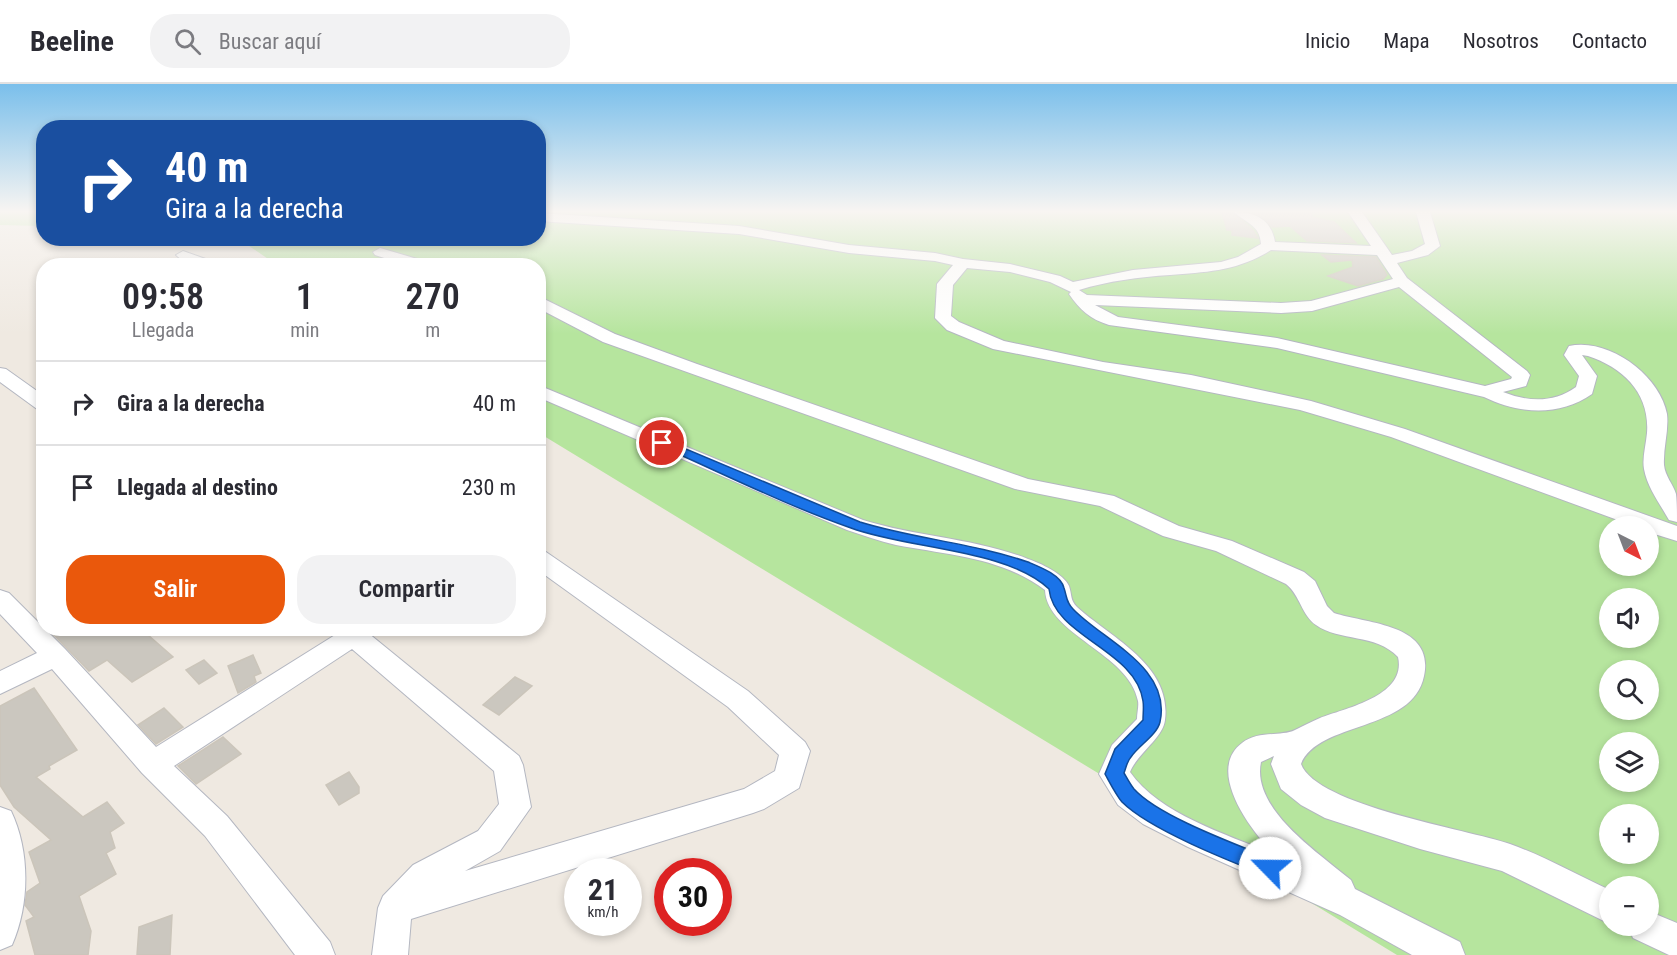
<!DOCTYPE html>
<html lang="es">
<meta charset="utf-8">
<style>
body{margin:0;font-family:"Roboto Condensed",sans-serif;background:#f2f2f3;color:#2b2b33;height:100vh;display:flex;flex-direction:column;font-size:22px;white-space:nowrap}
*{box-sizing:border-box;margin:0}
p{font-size:20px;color:#7c7c81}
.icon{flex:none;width:33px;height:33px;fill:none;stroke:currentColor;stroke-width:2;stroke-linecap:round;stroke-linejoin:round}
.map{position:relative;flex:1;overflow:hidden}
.details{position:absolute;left:36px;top:174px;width:510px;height:378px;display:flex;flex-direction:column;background:#fff;border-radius:24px;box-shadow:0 3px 9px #0003}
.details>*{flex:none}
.banner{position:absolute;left:36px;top:36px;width:510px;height:126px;border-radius:24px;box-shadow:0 3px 9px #0003;background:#1a4fa0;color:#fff;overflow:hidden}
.needle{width:39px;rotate:138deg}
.buttons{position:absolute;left:1599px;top:432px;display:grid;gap:12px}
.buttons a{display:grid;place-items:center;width:60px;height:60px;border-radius:50%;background:#fff;box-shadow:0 3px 9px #0003;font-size:30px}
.speed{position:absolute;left:564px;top:774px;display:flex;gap:12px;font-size:30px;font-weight:700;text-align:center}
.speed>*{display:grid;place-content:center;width:78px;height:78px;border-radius:50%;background:#fff;box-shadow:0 3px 9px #0003;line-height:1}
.speed small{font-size:15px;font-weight:400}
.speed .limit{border:9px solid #d22;background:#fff;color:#111}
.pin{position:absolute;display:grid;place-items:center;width:51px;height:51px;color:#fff;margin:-26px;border:3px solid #fff;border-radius:50%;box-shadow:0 2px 6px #0007}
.me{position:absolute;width:66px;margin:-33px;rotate:293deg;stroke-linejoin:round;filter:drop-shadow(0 0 4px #0008)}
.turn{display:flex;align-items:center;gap:21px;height:126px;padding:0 30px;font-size:27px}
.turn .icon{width:78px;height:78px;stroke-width:2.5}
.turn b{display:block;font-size:42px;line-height:51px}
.eta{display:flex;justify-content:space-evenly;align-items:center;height:102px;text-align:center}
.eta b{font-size:36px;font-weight:600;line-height:42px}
.button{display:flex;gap:12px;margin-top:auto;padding:12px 30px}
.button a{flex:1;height:69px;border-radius:24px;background:#ea580c;color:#fff;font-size:24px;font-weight:600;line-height:69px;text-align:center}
.button a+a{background:#f2f2f3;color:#2b2b33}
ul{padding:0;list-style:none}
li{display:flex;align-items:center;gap:18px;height:84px;padding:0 30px;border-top:2px solid #e1e1e2}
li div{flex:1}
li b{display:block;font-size:22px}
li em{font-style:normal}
header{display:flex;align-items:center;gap:36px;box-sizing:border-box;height:84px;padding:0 30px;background:#fff;border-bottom:2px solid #e1e1e2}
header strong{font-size:28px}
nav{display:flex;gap:33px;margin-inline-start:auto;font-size:21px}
.search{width:420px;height:54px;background:#f2f2f3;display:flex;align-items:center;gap:15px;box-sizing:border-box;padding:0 21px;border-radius:24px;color:#7c7c81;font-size:22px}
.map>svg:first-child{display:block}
.green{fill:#b6e59e;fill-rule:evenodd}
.building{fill:#cbc7bf;stroke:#cbc5ba;stroke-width:1.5}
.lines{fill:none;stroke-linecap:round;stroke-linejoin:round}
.minor-casing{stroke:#b4b7c1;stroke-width:2}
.minor{fill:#fff;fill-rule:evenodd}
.route{fill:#1a73e8;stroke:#114b97;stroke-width:1.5}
</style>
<header>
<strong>Beeline</strong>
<div class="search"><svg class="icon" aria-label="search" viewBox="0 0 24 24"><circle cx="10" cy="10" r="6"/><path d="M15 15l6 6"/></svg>Buscar aquí</div>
<nav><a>Inicio</a><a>Mapa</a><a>Nosotros</a><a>Contacto</a></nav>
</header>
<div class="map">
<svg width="1677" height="871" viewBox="0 0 1677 871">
<rect width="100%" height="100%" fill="#efe9e1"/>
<path class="green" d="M0,128H43V142L0,141Z
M539,128H1677V871H1397L539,349L538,182L277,181L239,155L538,154ZM1610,442H1648V482H1610ZM1610,514H1648V554H1610ZM1610,586H1648V626H1610ZM1610,658H1648V698H1610ZM1610,730H1648V770H1610ZM1610,802H1648V842H1610Z"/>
<path class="building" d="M1222,128H1232L1253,146L1258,154L1232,151V146H1227Z
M1252,128H1312V133L1334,138L1356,159L1307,157L1290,142L1272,143L1262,133Z
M1322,171L1376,173L1387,191L1383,195L1358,202L1328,192L1353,183L1352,176L1331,178Z
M67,544H140L173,573L132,598L107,576L89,587L54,551Z
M253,571L261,589L254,592L256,598L238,609L228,582Z
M204,576L217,589L199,600L186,586Z
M515,593L532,602L499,631L483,621Z
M34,604L77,666L49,682L50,685L36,693L83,733L107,718L124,739L110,748L115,764L106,769L116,790L79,812L91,847L88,871H35L26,837L34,833L25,821L27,808L40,799L29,768L51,756L14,723L0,701V622Z
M164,624L183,643L156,660L138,641Z
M223,653L241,670L196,700L178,682Z
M349,688L359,703V709L339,721L326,701Z
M172,831L170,871H137L139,843Z"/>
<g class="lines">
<g class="minor-casing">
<path id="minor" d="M1234,128C1255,128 1271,135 1275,158L1371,162L1348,128H1362L1392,171L1412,167L1425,160L1416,128H1430L1440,162L1428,171L1397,179L1407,194L1527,287L1530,291L1526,302L1503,308C1528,318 1554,319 1576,303L1579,292L1564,271L1569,262C1608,253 1660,291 1667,330C1669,347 1663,364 1664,381C1665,392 1673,400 1676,410C1677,418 1677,430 1677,438L1669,436L1666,431C1658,417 1647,402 1644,385C1642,374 1646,361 1647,349C1650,310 1624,284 1588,272L1582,271L1597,292L1592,310C1559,333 1519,330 1484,313L1277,264L1109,241C1090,235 1080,226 1069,210L1071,208L1050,198L1010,188L967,184L953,201L951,232L959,238L1004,257L1103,278L1191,291L1311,317L1405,345L1677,442V457L1648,448V442H1634L1391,353L1300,326L993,265L947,246L935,234L937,200L953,181L935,177L849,169L739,150L538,137V129L739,142L849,161L935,169L963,175L1010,180L1060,192L1073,198L1133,186L1221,178L1238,173L1261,160C1260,141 1246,139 1234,128ZM1271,166L1377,171L1393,195L1311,217L1281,219L1087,211L1079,206C1108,197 1139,193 1170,191C1207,188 1238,187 1271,166ZM1399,203L1512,293L1511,295L1485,302L1277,254L1118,233L1095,221L1281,229L1312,227Z
M380,164L431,179L433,182H409L375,171L373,168Z
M183,167L217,179L219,182C204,182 187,182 176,171Z
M538,212L615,250L697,280L1028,395L1114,412L1179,442L1232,457L1304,488L1315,497L1327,522L1334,529C1368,540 1435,540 1424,592C1413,648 1318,637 1301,680C1317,722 1467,745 1510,760C1544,772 1577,791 1610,806V840L1502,787L1420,765L1325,734L1301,721L1281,705L1271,680L1274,672L1261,678C1251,725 1319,769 1351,796L1355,805L1460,858L1465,871H1412L1340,831L1188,763L1143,740L1118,721L1099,690L1112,661L1137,635C1137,629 1139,622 1138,617C1129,569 1047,551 1045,506C1001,473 948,471 896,461C879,457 863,451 847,446L538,313V301L863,436C917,453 975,454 1028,475C1040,479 1064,490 1069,502C1072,511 1070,516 1077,523C1111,554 1172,581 1165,636C1163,654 1137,670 1130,688C1159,730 1228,751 1274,770C1252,748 1205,687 1242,659C1258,646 1281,653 1295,646C1303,642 1311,638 1320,634C1346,624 1407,612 1398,573C1375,549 1340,558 1316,541C1302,532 1300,511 1286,500L1216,467L1163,452L1100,422L1015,405L603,258L538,224Z
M0,284L6,285L44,312V327L37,325L0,298Z
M538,466L546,468L748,607L805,658L810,667L799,704L764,725L753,729L411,835L408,871H372L378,824L383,812L413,781L478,747L499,720L494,687L352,565L174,682L227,732L330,858L335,871H295L205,752L142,689L52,585L0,610V587L37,569L0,530V506L9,509L65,565L156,663L335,551L331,544H362L519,672L523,681L531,723L500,767L465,787L744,705L775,687L779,671L728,623L538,486Z
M0,723L11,727C30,767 30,820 12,861L0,866Z
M1648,827L1677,839V871H1669L1633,854L1628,842H1648Z"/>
</g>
<use href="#minor" class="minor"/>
</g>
<linearGradient id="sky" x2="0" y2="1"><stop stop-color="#7abfeb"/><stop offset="0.51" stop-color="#f8f5f2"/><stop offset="1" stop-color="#f8f5f2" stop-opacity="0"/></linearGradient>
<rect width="1677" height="250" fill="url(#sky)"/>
<path class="route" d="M662,355L860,438C915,455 973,459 1028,478C1040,483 1061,491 1064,504C1067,513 1066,518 1073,525C1102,556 1172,583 1160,638C1157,651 1138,662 1131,673C1127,677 1126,684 1124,689C1127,694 1130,700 1134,705C1159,733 1241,762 1277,777L1280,784L1277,790L1270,793C1232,778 1150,746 1122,718C1116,711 1110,699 1105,690L1115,665L1143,636C1143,630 1144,623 1143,617C1136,566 1054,553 1049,505C1007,465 907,465 851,444C785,421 722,389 658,361V356Z"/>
</svg>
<div class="buttons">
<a><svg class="needle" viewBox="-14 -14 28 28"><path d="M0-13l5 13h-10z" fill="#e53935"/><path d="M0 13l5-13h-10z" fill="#7c7c81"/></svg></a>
<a><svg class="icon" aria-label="sound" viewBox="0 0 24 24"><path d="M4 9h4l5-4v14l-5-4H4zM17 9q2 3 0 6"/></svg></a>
<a><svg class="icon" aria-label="search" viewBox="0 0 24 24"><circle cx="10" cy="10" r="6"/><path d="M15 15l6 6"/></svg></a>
<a><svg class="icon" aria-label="layers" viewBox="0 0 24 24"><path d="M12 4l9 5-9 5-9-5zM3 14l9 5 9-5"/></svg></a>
<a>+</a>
<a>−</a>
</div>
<div class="speed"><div>21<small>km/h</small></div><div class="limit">30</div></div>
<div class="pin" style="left:662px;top:359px;background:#d93025"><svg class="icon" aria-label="arrive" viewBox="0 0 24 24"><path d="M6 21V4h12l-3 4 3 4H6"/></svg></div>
<svg class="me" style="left:1270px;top:784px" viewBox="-20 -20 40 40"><circle r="19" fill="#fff"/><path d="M0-13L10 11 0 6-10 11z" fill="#1a73e8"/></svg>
<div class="banner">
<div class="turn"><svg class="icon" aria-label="right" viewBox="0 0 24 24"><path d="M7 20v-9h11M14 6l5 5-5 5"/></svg><div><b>40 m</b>Gira a la derecha</div></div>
</div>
<section class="details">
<div class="eta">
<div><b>09:58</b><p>Llegada</p></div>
<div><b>1</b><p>min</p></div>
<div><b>270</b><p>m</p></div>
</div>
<ul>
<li><svg class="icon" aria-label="right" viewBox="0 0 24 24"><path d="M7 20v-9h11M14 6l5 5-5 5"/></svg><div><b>Gira a la derecha</b></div><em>40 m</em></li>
<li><svg class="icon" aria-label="arrive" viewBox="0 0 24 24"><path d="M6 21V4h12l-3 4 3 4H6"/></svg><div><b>Llegada al destino</b></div><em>230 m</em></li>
</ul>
<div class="button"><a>Salir</a><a>Compartir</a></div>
</section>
</div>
